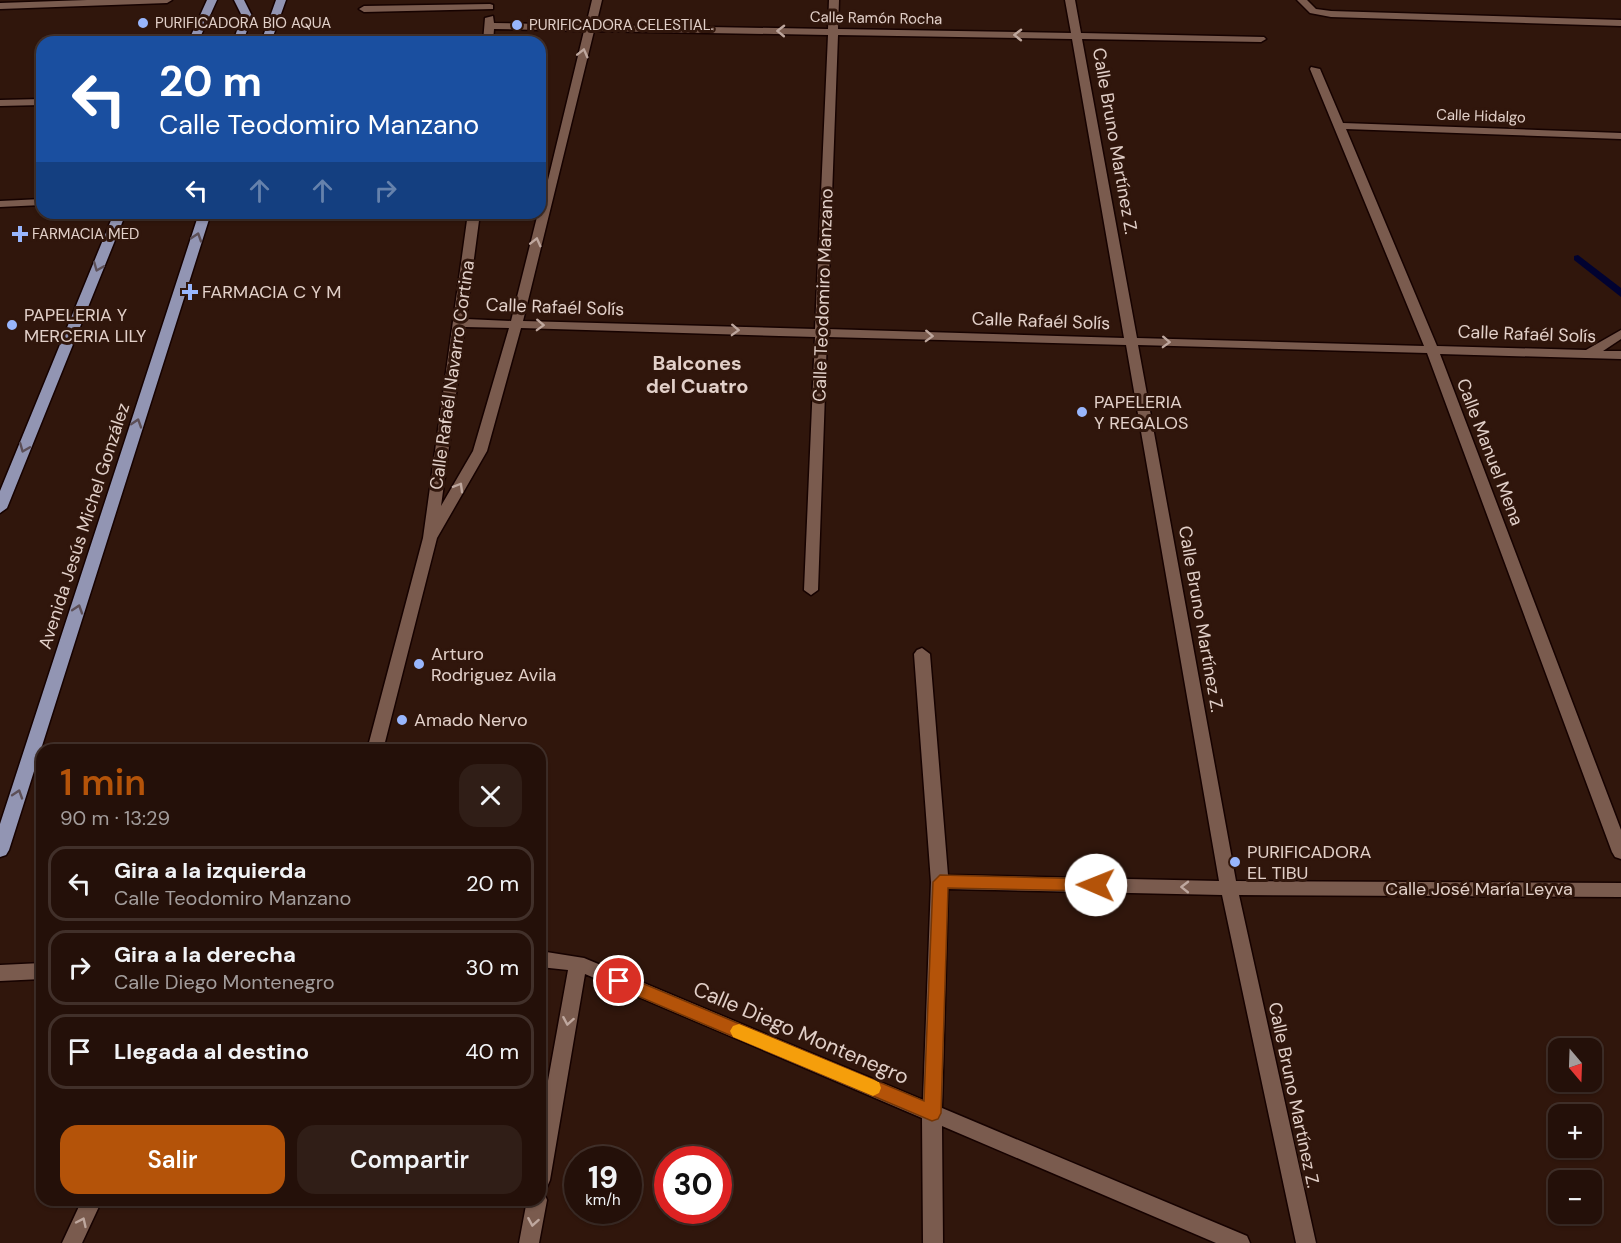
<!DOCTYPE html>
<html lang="es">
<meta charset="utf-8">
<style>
body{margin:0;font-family:"DM Sans",sans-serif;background:#301e17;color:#f1f3f6;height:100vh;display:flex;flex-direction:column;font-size:22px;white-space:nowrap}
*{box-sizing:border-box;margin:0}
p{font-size:20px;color:#a39d9c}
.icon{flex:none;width:33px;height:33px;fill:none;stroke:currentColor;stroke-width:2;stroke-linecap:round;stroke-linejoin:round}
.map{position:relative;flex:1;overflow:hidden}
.drawer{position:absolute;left:36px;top:744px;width:510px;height:462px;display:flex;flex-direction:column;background:#241009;border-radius:18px;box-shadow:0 2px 4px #0004,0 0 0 2px #41302a}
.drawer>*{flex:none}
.banner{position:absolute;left:36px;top:36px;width:510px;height:183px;border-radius:18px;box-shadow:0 2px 4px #0004,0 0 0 2px #41302a;background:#1a4fa0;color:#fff;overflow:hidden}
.needle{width:39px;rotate:161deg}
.controls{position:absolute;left:1548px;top:1038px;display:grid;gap:12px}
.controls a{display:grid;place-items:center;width:54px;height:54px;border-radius:12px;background:#241009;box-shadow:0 2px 4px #0004,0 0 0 2px #41302a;font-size:30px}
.speed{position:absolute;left:564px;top:1146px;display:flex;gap:12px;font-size:30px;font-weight:700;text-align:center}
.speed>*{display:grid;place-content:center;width:78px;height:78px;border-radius:50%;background:#241009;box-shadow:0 2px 4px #0004,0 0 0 2px #41302a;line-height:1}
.speed small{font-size:15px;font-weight:400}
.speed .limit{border:9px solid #d22;background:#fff;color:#111}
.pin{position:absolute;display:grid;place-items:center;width:51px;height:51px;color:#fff;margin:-26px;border:3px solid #fff;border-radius:50%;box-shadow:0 2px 6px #0007}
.me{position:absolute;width:66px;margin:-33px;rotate:271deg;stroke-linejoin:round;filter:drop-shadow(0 0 4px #0008)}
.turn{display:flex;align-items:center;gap:21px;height:126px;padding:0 24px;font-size:27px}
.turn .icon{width:78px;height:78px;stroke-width:2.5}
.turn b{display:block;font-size:42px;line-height:51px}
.lanes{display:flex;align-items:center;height:57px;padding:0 24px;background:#0003;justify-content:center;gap:30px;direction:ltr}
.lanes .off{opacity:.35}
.round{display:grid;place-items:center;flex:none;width:63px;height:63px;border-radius:18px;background:#301e17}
.overview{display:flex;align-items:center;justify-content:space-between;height:102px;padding:0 24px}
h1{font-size:36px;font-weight:600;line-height:45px;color:#b45309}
.primary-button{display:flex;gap:12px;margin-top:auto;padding:12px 24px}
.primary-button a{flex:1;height:69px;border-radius:18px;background:#b45309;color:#fff;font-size:24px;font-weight:600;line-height:69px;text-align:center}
.primary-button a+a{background:#301e17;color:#f1f3f6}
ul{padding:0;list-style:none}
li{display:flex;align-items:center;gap:18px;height:75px;margin:0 12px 9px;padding:0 12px;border:3px solid #41302a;border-radius:18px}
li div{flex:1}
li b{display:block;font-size:22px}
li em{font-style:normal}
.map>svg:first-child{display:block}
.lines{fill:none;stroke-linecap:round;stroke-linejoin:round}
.stream{fill:#010230;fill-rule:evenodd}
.minor-casing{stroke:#160200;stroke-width:3}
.major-casing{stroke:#160200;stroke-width:3}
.minor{fill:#7a5b4e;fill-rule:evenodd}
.major{fill:#9295b3;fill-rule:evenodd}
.oneway{stroke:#bea79e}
.oneway2{stroke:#5c4f57}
.route{fill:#b45309;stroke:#753606;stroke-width:1.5}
.slow{fill:#f59e0b}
.poi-dot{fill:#98b6fd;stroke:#30160c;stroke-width:2}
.labels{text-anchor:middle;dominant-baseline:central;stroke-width:6;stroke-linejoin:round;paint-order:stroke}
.far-street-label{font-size:15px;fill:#e2d0c9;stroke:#30160c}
.far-poi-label{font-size:15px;fill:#e2d0c9;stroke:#30160c;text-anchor:start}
.street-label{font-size:18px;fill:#e2d0c9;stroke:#30160c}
.poi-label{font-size:18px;fill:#e2d0c9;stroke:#30160c;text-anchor:start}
.neighbourhood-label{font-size:20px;font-weight:bold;fill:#e2d0c9;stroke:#30160c}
.near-street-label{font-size:21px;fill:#e2d0c9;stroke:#30160c}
</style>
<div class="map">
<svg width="1621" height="1243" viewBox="0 0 1621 1243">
<rect width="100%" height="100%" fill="#30160c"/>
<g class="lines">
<path class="stream" d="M1578,255L1621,288V297L1574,260V256Z"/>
<g class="minor-casing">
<path id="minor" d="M87,0H172L167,3L0,9V3Z
M592,0H602L596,25L828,29L829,0H839L838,29L1071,33L1065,0H1075L1081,33L1264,37L1266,39L1261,42L1082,39L1137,338L1424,346L1310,69L1311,67L1320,69L1343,123L1621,133V139L1346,129L1437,346L1586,350L1621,330V339L1603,351H1621V359L1440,354L1621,830V859L1615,857L1612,852L1427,353L1138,345L1236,881L1621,883V897L1239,895L1316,1243H1296L1222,895L948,889L942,1108L1247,1236L1250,1243H1216L942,1126L943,1243H923L922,1118L585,974L550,1180L547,1187L540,1189V1125L568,970L540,967V951L584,958L923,1100L931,882L914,654L917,650L922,648L930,654L948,875L1219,881L1126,345L827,337L818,590L811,595L804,590L815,337L521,328L487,451L437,538L383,750H367L423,538L468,213H480L466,319L511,321L538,213H540L584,31L494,29L493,42H483L485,18L493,16L494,23L586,25ZM594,31L828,35L815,329L523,321ZM838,35L1072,39L1124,338L827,329ZM465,327L509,328L473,451L441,506Z
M1297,0H1307L1316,9L1331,11L1621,20V26L1331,17L1310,13Z
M490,4L493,5V9L364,12L359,9L364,6Z
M42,99V105L0,106V100Z
M42,199V205L0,207V201Z
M42,963V979L0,981V965Z
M540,1192L544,1193L547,1200L539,1243H519L527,1200H540Z
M82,1200H102L82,1243H62Z"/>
</g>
<g class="major-casing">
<path id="major" d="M207,0H217L198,42H188Z
M234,0H244L252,16L243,42H233L242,16Z
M276,0H286L271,42H261Z
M114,213H126L7,508L0,513V491Z
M199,213H211L9,850L6,855L0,857V824Z"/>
</g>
<use href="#minor" class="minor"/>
<use href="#major" class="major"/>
</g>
<defs><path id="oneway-chevron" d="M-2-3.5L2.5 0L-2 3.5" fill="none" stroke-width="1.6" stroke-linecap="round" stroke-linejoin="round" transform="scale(1.5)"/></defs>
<g class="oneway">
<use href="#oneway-chevron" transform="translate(781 31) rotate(-179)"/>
<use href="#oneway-chevron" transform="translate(1018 35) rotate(-179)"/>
<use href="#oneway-chevron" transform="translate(583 53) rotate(-76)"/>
<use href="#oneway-chevron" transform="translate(536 242) rotate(-76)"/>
<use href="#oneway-chevron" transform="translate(540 325) rotate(2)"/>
<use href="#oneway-chevron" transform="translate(735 330) rotate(2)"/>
<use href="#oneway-chevron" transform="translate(929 336) rotate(2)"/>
<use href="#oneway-chevron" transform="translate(1166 342) rotate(2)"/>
<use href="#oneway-chevron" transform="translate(459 487) rotate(-60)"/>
<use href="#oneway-chevron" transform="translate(1185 887) rotate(-179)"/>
<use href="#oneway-chevron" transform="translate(568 1021) rotate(100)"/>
<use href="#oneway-chevron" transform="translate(82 1222) rotate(-65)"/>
<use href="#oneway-chevron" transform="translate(533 1222) rotate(100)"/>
</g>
<g class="oneway2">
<use href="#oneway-chevron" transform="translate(197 237) rotate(-72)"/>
<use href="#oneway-chevron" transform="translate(98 267) rotate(112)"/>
<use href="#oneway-chevron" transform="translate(137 423) rotate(-72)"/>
<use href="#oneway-chevron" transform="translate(24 448) rotate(112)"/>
<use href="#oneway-chevron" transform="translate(78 609) rotate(-72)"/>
<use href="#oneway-chevron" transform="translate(18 794) rotate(-72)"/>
</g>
<path class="route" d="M940,875L1096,879L1104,885L1096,891L948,888L941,1113L938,1119L932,1121L614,986L611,981L614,976H625L924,1101L933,882Z"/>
<path class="slow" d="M739,1024L879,1082L881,1088L879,1093L873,1096L866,1093L733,1037L730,1031L733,1026Z"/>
<g class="poi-dot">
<circle cx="143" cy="23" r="6"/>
<circle cx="517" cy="25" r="6"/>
<path d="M17 225h6v6h6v6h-6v6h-6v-6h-6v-6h6z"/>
<path d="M187 283h6v6h6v6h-6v6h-6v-6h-6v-6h6z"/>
<circle cx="12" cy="325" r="6"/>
<circle cx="1082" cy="412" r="6"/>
<circle cx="419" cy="664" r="6"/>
<circle cx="402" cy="720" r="6"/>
<circle cx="1235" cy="862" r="6"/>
</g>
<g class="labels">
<g class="far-street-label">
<text transform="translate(876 18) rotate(1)">Calle Ramón Rocha</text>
<text transform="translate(1481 116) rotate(2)">Calle Hidalgo</text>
</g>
<g class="far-poi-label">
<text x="155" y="23">PURIFICADORA BIO AQUA</text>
<text x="529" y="25">PURIFICADORA CELESTIAL.</text>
<text x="32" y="234">FARMACIA MED</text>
</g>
<g class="street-label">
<text transform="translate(1115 141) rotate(80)">Calle Bruno Martínez Z.</text>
<text transform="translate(823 295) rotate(-88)">Calle Teodomiro Manzano</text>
<text transform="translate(555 307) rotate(2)">Calle Rafaél Solís</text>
<text transform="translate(1041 321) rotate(2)">Calle Rafaél Solís</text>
<text transform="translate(1527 334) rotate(2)">Calle Rafaél Solís</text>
<text transform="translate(452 375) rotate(-82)">Calle Rafaél Navarro Cortina</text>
<text transform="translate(1490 452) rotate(69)">Calle Manuel Mena</text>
<text transform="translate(84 526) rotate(-72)">Avenida Jesús Michel González</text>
<text transform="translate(1201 619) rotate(80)">Calle Bruno Martínez Z.</text>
<text x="1479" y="889">Calle José María Leyva</text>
<text transform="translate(1294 1095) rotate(78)">Calle Bruno Martínez Z.</text>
</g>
<g class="poi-label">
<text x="202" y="292">FARMACIA C Y M</text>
<text x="24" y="315">PAPELERIA Y<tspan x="24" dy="21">MERCERIA LILY</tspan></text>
<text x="1094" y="402">PAPELERIA<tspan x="1094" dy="21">Y REGALOS</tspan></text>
<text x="431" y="654">Arturo<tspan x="431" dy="21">Rodriguez Avila</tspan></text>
<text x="414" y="720">Amado Nervo</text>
<text x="1247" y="852">PURIFICADORA<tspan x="1247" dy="21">EL TIBU</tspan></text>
</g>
<g class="neighbourhood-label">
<text x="697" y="363">Balcones<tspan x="697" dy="23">del Cuatro</tspan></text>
</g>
<g class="near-street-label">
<text transform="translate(801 1033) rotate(23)">Calle Diego Montenegro</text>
</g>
</g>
</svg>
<div class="controls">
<a><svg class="needle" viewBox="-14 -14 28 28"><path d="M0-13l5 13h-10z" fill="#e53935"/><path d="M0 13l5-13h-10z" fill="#a39d9c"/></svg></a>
<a>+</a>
<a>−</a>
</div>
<div class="speed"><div>19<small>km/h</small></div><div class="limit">30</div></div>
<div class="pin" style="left:619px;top:981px;background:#d93025"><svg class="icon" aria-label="arrive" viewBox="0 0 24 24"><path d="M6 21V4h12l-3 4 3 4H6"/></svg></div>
<svg class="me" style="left:1096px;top:885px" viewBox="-20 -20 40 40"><circle r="19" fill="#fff"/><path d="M0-13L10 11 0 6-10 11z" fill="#b45309"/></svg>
<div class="banner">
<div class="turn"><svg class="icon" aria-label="left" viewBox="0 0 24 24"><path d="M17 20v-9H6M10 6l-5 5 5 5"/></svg><div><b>20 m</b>Calle Teodomiro Manzano</div></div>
<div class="lanes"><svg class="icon" aria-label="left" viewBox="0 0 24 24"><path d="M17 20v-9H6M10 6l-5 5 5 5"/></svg><svg class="icon off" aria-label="ahead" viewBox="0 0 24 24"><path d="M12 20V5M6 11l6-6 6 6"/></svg><svg class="icon off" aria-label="ahead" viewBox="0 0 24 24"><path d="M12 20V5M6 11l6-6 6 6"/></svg><svg class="icon off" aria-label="right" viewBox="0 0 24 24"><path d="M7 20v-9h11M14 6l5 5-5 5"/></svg></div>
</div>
<section class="drawer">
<div class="overview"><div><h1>1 min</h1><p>90 m · 13:29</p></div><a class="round"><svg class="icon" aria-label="close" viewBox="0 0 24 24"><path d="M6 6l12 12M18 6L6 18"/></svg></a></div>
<ul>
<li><svg class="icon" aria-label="left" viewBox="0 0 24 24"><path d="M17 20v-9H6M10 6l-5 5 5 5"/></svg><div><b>Gira a la izquierda</b><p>Calle Teodomiro Manzano</p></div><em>20 m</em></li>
<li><svg class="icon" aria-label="right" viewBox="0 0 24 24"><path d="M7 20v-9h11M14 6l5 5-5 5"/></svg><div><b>Gira a la derecha</b><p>Calle Diego Montenegro</p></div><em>30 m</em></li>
<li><svg class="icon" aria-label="arrive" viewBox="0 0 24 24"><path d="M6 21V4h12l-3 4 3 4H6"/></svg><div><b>Llegada al destino</b></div><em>40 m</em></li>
</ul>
<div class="primary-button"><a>Salir</a><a>Compartir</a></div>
</section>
</div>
